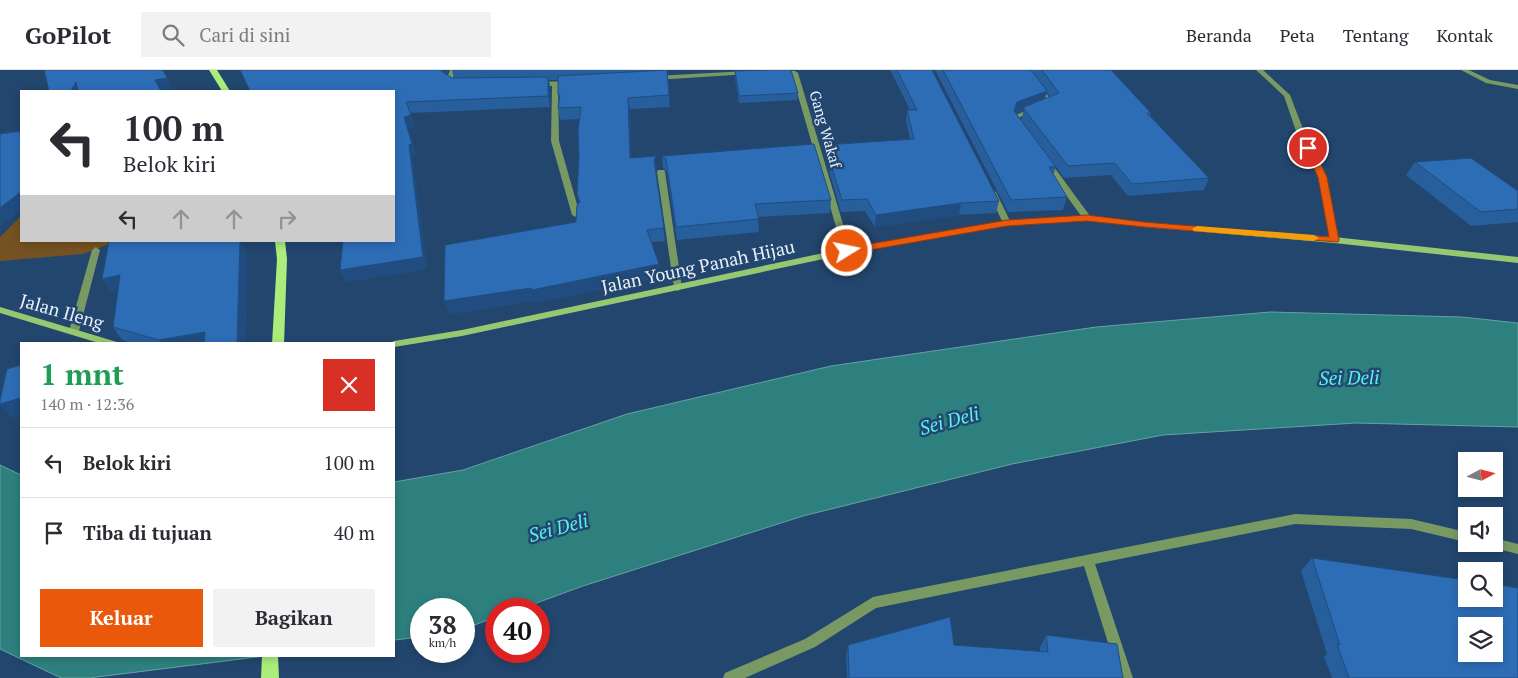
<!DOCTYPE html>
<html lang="id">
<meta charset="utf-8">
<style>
body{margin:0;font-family:"PT Serif",serif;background:#f2f2f3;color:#2b2b33;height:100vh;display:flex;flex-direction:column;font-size:19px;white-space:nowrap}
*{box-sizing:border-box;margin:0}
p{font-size:16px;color:#7c7c81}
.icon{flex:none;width:28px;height:28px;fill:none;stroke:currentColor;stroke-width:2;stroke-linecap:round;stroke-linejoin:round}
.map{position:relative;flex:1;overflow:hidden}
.sheet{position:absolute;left:20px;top:272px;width:375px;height:315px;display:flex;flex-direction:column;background:#fff;border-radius:0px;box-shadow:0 2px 8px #0003}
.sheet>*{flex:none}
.banner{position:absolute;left:20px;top:20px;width:375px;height:152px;border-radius:0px;box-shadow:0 2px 8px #0003;background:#fff;color:#2b2b33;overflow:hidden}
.needle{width:32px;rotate:83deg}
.tools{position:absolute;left:1458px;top:382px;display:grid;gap:10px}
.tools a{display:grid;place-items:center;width:45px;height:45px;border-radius:0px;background:#fff;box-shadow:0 2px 8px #0003;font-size:25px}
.speed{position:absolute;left:410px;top:528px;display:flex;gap:10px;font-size:25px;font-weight:700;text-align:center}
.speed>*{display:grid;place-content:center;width:65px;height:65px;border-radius:50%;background:#fff;box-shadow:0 2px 8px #0003;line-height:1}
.speed small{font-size:12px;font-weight:400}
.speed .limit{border:8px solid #d22;background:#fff;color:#111}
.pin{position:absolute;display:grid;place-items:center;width:42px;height:42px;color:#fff;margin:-21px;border:2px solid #fff;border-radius:50%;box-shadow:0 1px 5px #0007}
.me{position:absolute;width:55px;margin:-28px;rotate:80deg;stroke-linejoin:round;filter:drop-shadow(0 0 4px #0008)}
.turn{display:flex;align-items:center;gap:18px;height:105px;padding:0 20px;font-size:22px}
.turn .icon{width:65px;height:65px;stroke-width:2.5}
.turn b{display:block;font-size:35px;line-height:42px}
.lanes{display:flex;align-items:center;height:48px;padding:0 20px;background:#0003;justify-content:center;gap:25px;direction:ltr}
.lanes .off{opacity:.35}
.round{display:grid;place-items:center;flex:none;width:52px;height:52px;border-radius:0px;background:#f2f2f3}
.head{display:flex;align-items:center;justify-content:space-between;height:85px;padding:0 20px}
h1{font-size:30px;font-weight:700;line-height:38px;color:#1e9e55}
.action{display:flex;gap:10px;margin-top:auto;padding:10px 20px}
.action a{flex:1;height:58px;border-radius:0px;background:#ea580c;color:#fff;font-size:20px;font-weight:700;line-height:58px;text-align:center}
.action a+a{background:#f2f2f3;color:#2b2b33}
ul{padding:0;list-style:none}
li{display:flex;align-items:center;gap:15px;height:70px;padding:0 20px;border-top:1px solid #e1e1e2}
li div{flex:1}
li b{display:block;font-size:19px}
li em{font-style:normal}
header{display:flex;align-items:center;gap:30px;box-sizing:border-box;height:70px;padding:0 25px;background:#fff;border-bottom:1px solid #e1e1e2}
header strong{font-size:24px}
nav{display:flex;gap:28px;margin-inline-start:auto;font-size:18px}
.search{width:350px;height:45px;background:#f2f2f3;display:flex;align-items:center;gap:12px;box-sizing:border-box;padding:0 18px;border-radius:0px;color:#7c7c81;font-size:19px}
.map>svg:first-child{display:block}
.green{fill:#755221}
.water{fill:#2d807e;stroke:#65a2a3}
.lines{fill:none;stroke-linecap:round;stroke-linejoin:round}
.street{fill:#799963;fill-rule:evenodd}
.secondary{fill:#95c871;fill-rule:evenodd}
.primary{fill:#aaed7a;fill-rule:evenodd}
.wall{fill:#275e9c;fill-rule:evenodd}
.shaded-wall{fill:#204c7f}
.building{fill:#2d6db5;stroke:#204c7f;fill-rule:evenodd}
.route{fill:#ea580c;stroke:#983908}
.slow{fill:#f59e0b}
.labels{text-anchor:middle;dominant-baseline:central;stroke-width:5;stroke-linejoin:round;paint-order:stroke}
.far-street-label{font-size:15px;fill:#e8f0fa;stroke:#23466e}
.street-label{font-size:18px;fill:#e8f0fa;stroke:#23466e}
.water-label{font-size:19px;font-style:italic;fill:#56f1ee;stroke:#23466e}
</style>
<header>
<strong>GoPilot</strong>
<div class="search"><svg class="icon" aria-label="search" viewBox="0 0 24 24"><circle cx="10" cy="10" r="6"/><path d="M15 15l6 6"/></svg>Cari di sini</div>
<nav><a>Beranda</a><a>Peta</a><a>Tentang</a><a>Kontak</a></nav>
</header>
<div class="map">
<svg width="1518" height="608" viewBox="0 0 1518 608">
<rect width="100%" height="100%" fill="#23466e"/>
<path class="green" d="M21,146V171H117L83,184L0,191V167Z"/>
<path class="water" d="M1270,242L1462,247L1518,253V357L1356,353L1163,365L1012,394L803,446L583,516L520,539H496V547L464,559V539H421V567L394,570V412L463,400L627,344L831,296L1096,257Z
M0,395L21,405V586H265L89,608H61L0,579Z"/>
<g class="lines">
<path class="street" d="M450,0H456L452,10L457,14V16H453L446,11Z
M777,0L795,1L798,3L851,181L850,183L847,184L843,181L792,5L777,2Z
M1023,0H1029L1054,34L1020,47V51L1024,56L1020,58L1018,57L1013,51L1015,45L1047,33Z
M1256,0H1263L1290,25L1305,64L1326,107L1338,170L1337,172H1331L1330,170L1318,107L1297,64L1284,26Z
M1461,0H1469L1490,10L1518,15V19L1486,13Z
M747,1L750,3L749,4L655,10L652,8L655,6Z
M570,11L572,12V14L558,15L559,71L580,145L576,147L572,145L551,71L552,16H537L534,14L537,12Z
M1043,90H1049L1090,146V150H1084L1042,92Z
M658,100H664L665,102L682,218L678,221L674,218L657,102Z
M989,120H992L996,122L1011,153L1010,155H1004L1003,153L988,122Z
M96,177L100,180L79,261L74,264L69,261L92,180Z
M1295,444L1411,449L1466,462V472L1411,459L1295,454L1095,494L1133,608H1119L1084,496L876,538L815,577L745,608H723L725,603L805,569L873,527Z
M1494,468L1518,474V484L1490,477L1488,474H1494Z"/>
<path class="secondary" d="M1087,146L1144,153L1334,167L1518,187V193L1334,173L1144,157L1087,150L1007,155L847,184L462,266L394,277V274H389L394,271L462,260L847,178L1007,151Z
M0,237L117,272L119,274H102L0,243Z"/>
<path class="primary" d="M209,0H217L230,21H222Z
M275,171H285L287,189L284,274H272L277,189Z
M262,586H278L279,608H261Z"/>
</g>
<path class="wall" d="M240,0H448L447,5L452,8H454L452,0H667L670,37L630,39L631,88L657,99L656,101L665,171L652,172L661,207L535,233V231L449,244L444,231L576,152L579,132L577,124L579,88L580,49L560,50L558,38L559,31L558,25V10H549L550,18V37L410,43L415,56L408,58L416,85L412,86L427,199L345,212L340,200L394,171Z
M890,0H932L999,131L996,143L959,145L875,157L865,141L841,142L825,87V75L910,69L906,51L907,40H910Z
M935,0H1111L1151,43L1150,46L1209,108L1204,120L1128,126L1111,105L1064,108L1056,97L1053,105L1067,127L1063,140L1008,142ZM1047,22L1050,27L1045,29ZM1024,40L1021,50L1016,43Z
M735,1L798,23L797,30L739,33L735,8Z
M662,86L831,130L830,143L758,147L759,162L677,170L667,102L663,98Z
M1415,92L1518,121V152L1471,156L1406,105Z
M247,183L245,274H134L122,270L113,257L118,220L111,222Z
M1312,488L1518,608H1332L1324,587L1327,584L1301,501Z
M1046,565L1123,608H847L846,587L848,575L1040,581V577Z"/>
<path class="shaded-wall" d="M163,0L173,19L161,21L155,10Z
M442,0H448L444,12L441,1Z
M548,7L550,18V37L548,26Z
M76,12L81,21H71Z
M1047,21L1044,32L1014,43V41L1017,32Z
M628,28L630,39L631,101L630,88Z
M411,45L415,56L408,58L416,85L412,86L427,199L345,212L340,200L404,47Z
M656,86L657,99L655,102L654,90Z
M21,122V140L0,157V138Z
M961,133L959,145L875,157L876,145Z
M240,171L247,183L245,274H237Z
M659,194L661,207L535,233V231L449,244L444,231Z
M120,205L129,217L111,222L102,209Z
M205,262L213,274H161L159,270Z
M21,328V346L12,348L0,335V334Z"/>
<path class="building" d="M44,0H163L167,8L155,10L161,21H78L76,12L71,21H49Z
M240,0H442L441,1L452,8L548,7V26L406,32L411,45L404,47L412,74L409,75L423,187L340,200L343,171H394V21H250Z
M667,0L669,25L628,28L630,88L656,86L654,90L664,158L647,160L659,194L532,220L531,218L444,231L445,175L576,152L577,135L580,132L577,124L579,88L578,61L581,37L558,38L560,25H558V6Z
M766,0H791L798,23L739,26L735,1Z
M897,0H932L999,131L961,133L876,145L867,129L842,130L825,75L914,69L907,40H917Z
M943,0H1031L1047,21L1017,32L1014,41L1056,97H1049L1067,127L1011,130Z
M1042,0H1111L1151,43H1147L1209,108L1132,114L1115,93L1068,96L1024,39V37L1059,23Z
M21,61V122L0,138V64Z
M814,74L831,130L755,134L759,149L676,157L666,89L662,86Z
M1471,88L1518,121V139L1481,142L1415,92Z
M109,171H240L237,274H204L205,262L159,270L113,257L120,205L102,209Z
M21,295V328L0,334V330L7,299Z
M1312,488L1466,510V529H1494V514L1518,518V608H1349L1337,574L1340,575ZM1466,556H1494V584H1466Z
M950,547L954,575L1048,582L1046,565L1117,574L1123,608H849L848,575Z"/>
<path class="route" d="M1305,76L1313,78L1327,107L1339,170L1338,172L1144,157L1087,151L1007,156L847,184L842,181L847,178L1007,150L1087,145L1144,152L1329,167L1318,107L1304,78Z"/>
<path class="slow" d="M1197,156L1314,165L1319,168L1314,171L1194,161L1192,159Z"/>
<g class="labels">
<g class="far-street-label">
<text transform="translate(826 59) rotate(74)">Gang Wakaf</text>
</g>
<g class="street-label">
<text transform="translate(698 196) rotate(-12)">Jalan Young Panah Hijau</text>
<text transform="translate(62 241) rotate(16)">Jalan Ileng</text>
</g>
<g class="water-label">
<text transform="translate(1349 307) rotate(-1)">Sei Deli</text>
<text transform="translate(949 350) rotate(-15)">Sei Deli</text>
<text transform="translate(558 457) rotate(-15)">Sei Deli</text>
</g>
</g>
</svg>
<div class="tools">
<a><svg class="needle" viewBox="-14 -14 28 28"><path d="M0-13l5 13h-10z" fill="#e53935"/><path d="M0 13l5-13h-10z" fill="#7c7c81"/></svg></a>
<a><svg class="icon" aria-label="sound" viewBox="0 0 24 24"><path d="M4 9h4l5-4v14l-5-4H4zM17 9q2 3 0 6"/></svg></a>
<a><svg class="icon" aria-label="search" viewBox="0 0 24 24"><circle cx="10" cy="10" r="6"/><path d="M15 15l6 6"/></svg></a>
<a><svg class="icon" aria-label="layers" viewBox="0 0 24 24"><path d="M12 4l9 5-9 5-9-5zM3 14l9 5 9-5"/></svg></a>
</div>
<div class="speed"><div>38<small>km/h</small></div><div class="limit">40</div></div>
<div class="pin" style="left:1308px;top:78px;background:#d93025"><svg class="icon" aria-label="arrive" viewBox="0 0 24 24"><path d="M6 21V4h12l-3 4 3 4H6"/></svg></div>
<svg class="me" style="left:847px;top:181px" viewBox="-20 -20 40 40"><circle r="17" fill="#ea580c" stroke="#fff" stroke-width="3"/><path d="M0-11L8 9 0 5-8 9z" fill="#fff"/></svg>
<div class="banner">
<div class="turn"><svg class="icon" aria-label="left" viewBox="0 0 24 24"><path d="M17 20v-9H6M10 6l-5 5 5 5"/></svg><div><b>100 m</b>Belok kiri</div></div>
<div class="lanes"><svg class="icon" aria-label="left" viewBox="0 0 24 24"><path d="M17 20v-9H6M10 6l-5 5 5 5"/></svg><svg class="icon off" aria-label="ahead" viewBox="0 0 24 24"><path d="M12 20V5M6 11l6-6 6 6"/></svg><svg class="icon off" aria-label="ahead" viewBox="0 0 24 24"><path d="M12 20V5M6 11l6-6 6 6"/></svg><svg class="icon off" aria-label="right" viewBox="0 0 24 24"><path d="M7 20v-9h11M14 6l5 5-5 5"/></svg></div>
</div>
<section class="sheet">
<div class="head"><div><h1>1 mnt</h1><p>140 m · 12:36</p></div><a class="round" style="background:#d93025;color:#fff"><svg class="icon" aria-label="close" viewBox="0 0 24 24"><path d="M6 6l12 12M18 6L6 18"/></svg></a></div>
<ul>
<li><svg class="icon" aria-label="left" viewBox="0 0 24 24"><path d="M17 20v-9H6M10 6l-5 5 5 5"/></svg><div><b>Belok kiri</b></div><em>100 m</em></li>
<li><svg class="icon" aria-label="arrive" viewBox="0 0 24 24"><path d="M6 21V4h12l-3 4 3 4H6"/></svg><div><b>Tiba di tujuan</b></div><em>40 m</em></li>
</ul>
<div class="action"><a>Keluar</a><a>Bagikan</a></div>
</section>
</div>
